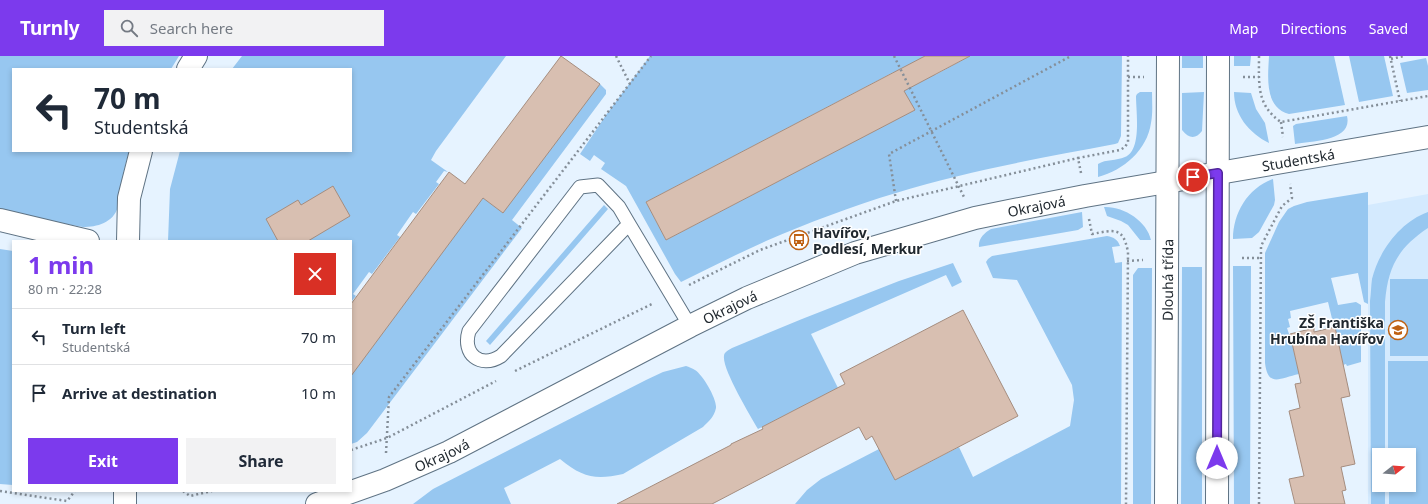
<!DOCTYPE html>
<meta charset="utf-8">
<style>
body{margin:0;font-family:"Noto Sans",sans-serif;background:#f2f2f3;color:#1f2937;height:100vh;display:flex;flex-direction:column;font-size:15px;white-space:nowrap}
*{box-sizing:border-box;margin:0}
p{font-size:13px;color:#747a83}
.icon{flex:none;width:22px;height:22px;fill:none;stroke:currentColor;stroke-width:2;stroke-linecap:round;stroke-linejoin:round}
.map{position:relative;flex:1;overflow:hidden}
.drawer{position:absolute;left:12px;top:184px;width:340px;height:252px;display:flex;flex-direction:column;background:#fff;border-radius:0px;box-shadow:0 2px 6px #0003}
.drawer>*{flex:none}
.banner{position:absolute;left:12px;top:12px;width:340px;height:84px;border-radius:0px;box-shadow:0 2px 6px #0003;background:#fff;color:#1f2937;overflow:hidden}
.needle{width:26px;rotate:73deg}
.buttons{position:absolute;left:1372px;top:392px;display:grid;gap:8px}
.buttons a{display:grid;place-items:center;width:44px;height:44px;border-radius:0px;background:#fff;box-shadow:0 2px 6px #0003;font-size:20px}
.pin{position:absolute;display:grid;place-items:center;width:34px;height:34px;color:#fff;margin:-17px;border:2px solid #fff;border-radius:50%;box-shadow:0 1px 4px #0007}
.me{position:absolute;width:44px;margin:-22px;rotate:0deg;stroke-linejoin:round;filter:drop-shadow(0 0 3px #0008)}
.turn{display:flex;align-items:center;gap:14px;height:84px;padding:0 16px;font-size:18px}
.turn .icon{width:52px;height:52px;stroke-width:2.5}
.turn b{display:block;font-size:28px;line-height:34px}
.round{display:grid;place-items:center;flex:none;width:42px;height:42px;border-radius:0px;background:#f2f2f3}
.summary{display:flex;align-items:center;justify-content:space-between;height:68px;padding:0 16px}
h1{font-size:24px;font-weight:700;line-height:30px;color:#7c3aed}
.button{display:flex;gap:8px;margin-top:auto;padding:8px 16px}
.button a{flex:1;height:46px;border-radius:0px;background:#7c3aed;color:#fff;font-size:16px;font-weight:700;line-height:46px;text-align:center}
.button a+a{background:#f2f2f3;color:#1f2937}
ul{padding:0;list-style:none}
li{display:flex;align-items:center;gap:12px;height:56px;padding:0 16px;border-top:1px solid #e0e1e3}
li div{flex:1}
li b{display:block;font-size:15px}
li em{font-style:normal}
header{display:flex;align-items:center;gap:24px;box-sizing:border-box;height:56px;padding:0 20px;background:#7c3aed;color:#fff}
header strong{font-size:19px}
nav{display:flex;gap:22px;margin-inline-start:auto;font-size:14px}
.search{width:280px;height:36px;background:#f2f2f3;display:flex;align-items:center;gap:10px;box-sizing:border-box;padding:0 14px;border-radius:0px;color:#747a83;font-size:15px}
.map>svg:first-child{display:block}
.built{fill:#d4eafe;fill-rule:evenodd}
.green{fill:#97c7f0;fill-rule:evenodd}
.building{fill:#d8bfb1;stroke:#a58d7f}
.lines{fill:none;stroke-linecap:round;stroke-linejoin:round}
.lane-casing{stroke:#5f7384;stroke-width:15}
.street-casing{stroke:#5f7384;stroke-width:24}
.path{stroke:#858f99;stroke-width:2.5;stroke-dasharray:2 3;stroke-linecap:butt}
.lane{stroke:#fff;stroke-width:13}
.street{stroke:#fff;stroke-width:22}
.route-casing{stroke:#51269a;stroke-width:10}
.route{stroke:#7c3aed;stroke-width:7}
.labels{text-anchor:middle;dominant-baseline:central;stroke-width:3;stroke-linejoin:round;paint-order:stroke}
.street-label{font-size:14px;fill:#20282f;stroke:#fff}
.poi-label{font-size:14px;font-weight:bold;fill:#20282f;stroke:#fff;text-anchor:start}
</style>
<header>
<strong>Turnly</strong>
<div class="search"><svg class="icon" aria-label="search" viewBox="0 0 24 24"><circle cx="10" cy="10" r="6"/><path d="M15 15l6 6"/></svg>Search here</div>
<nav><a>Map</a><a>Directions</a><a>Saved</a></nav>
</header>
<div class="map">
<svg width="1428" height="448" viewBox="0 0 1428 448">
<rect width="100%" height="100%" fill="#e6f3ff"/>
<path class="built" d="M1428,138V448H1368V149ZM1379,399H1409V429H1379Z"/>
<path class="green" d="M0,0H179L171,13H13V95H129C126,106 123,117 121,129C120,136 120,144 118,151C113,167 97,171 83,171L0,156Z
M242,0H506L436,95L431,104L448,116L444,115L436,126L439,128L416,158L413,156L397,179L400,181L372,218L369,216L353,238L356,240L351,246V185H168L170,133L180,95H351V13H232Z
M650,0H925L935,19L970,0H1122L1121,80L1118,87L1115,88C1041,102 967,115 896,137C852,150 808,167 766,185C737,198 709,212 681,226L675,218L626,130L601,113L605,107L594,99L590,105L580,98L606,59ZM894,16L914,54L666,184L646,146Z
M1182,0H1203V12H1182Z
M1234,0H1251L1250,10H1234Z
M1269,0H1334L1345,49L1289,58C1264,51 1268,21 1269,0Z
M1349,0H1384L1393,40L1359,46Z
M1426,2L1428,10V34L1407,37L1400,7Z
M599,27L606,34V38L512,164L522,172L367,377L357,386L351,388V318L482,141L502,156Z
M1140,36H1152C1152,46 1153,57 1151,67C1147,94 1124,114 1098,121V108C1106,103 1116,105 1125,101C1142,94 1136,56 1136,40L1137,38Z
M1204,36L1202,75C1196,83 1189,83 1182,74V37Z
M1234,36L1251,37L1256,53L1265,67L1269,87C1249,77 1234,59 1234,36Z
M1347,60C1353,85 1312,85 1295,88L1293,70L1296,68Z
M1273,123L1275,144L1274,149L1259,176L1252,182L1233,183C1233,157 1248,132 1273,123Z
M1368,136V248L1364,246L1358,217L1331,222L1338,249L1356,246L1361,249V306L1347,310L1346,308L1343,309L1335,271H1334L1328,246L1290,255L1291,262L1288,263L1290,271L1287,272L1289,278H1290L1299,318C1280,322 1268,332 1265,307V197L1279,166L1288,153L1294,150L1307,146Z
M604,149L608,153L490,289L486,285Z
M1104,151C1123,150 1147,165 1151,184H1140L1128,169L1121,165L1107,160Z
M1082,156L1083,171L1078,174L979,191C978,183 984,177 991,173Z
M1428,156V172C1398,192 1388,211 1385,246V399H1379V429H1385V448H1371L1370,245C1371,238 1371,230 1372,223C1379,195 1400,166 1428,156Z
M1107,180C1114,181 1118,184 1120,190L1112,191L1115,207L1122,206V210L1121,448H795L807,434L821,423L879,393L895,424L959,391L973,421L1070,370L1074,344L1072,329L1017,224L993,222L986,206L988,203L992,200Z
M0,193L13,195V429L0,428Z
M953,207L962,226L952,231L946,219L811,278L838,332L758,373C750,359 722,313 724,300C724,296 729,294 732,292L802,263L899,225Z
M1233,210H1251L1250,448H1234Z
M1182,211H1202V448H1181Z
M1138,212H1152L1151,448H1133V219Z
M1390,223H1428V300H1390Z
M1388,305H1428V448H1389V429H1409V399H1388Z
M686,310C689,311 692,312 695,314C703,319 717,343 716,352C714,361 709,365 703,371L623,418C596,424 583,422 560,403L504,432L511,448H413L433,433L646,324L663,316Z"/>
<path class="building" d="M561,0L600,28L503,157L483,142L351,320V248L449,116L465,128Z
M925,0H970L904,35L915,54L666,184L646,146Z
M333,130L350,160L308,185H278L266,163L298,144L301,149Z
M963,254L1018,360L895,424L872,380L866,384L859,371L712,448H617L731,389V388L763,373L762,371L845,328L840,318Z
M1335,271L1350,340L1341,342L1355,408L1341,411L1346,434L1342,435L1345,448H1295L1289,423L1304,420L1289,355L1300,352L1295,328L1301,327L1290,278L1314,272V276Z"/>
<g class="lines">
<g class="lane-casing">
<path id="lane" d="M629,168L501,300C480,313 462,298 469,275L580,131L598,129L619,151L629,168L690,270"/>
</g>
<g class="street-casing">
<g id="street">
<path d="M188,13L196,0"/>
<path d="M0,164L88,185"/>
<path d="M128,185L129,142L141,95"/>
<path d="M125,448V435"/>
<path id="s1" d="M317,448L385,424L449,396L690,270L747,242L855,197L975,162L1009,155L1085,140L1428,81"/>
<path id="s2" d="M1166,448L1168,0"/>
<path d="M1217,448L1218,0"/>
</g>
</g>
<path class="path" d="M616,0L630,28
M894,0L964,141
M1259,0C1259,27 1256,49 1281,66L1428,40
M1390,0L1400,45
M1391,3L1404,0
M1128,21H1144
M1243,21H1259
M1281,66L1283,81
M1081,117L1078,102L1120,94L1125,91L1128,86V0
M896,145L889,98L1071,0
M1089,163L1092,178C1114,174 1123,170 1128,196L1126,448
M1242,202H1260
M1127,205L1143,204
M689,229L760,194L896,145L1078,102
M515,315L654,247
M351,394L387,382L496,325
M386,397L389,341L651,0
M0,435L67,445L75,435
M183,435L190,440L212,435
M1259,448L1261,190L1282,150L1292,142L1290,128"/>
<use href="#lane" class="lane"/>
<use href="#street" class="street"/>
</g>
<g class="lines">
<g class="route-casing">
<path id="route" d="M1193,121L1218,117L1217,402"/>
</g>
<use href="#route" class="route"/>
</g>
<defs>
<g id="bus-ring" transform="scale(1)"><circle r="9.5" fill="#fff" stroke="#bf6214" stroke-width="1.5"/><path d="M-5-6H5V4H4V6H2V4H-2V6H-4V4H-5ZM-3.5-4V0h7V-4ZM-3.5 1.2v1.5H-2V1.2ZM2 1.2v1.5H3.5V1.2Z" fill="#bf6214"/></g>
<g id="school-ring" transform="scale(1)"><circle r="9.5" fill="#fff" stroke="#bf6214" stroke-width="1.5"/><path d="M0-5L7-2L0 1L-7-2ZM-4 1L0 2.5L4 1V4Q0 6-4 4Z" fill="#bf6214"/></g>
</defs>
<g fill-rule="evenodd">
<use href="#bus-ring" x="799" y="184"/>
<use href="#school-ring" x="1398" y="274"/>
</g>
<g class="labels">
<g class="street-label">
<text stroke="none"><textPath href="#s1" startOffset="1048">Studentská</textPath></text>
<text stroke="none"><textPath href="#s1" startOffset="782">Okrajová</textPath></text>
<text stroke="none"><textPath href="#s2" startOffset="224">Dlouhá třída</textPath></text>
<text stroke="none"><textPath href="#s1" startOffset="458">Okrajová</textPath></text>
<text stroke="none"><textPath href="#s1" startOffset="134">Okrajová</textPath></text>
</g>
<g class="poi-label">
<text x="813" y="176">Havířov,<tspan x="813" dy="16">Podlesí, Merkur</tspan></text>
<text x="1384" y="266" text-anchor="end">ZŠ Františka<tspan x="1384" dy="16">Hrubína Havířov</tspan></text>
</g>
</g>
</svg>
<div class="buttons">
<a><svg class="needle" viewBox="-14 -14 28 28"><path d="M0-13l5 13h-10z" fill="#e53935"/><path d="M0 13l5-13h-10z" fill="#747a83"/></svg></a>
</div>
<div class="pin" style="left:1193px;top:121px;background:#d93025"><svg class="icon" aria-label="arrive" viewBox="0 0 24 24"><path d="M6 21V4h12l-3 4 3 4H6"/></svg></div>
<svg class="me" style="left:1217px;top:402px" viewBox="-20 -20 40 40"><circle r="19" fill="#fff"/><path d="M0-13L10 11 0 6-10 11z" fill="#7c3aed"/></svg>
<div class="banner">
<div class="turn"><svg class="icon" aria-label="left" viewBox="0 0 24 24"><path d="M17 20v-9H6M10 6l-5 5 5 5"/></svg><div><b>70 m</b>Studentská</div></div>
</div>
<section class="drawer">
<div class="summary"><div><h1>1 min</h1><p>80 m · 22:28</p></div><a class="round" style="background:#d93025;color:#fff"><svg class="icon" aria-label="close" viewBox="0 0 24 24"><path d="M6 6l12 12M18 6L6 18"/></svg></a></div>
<ul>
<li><svg class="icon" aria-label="left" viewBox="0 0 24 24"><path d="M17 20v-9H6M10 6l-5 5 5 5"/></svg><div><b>Turn left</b><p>Studentská</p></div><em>70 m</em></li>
<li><svg class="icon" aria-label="arrive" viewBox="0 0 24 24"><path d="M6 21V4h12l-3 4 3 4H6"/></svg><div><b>Arrive at destination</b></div><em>10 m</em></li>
</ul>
<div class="button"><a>Exit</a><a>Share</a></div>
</section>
</div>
